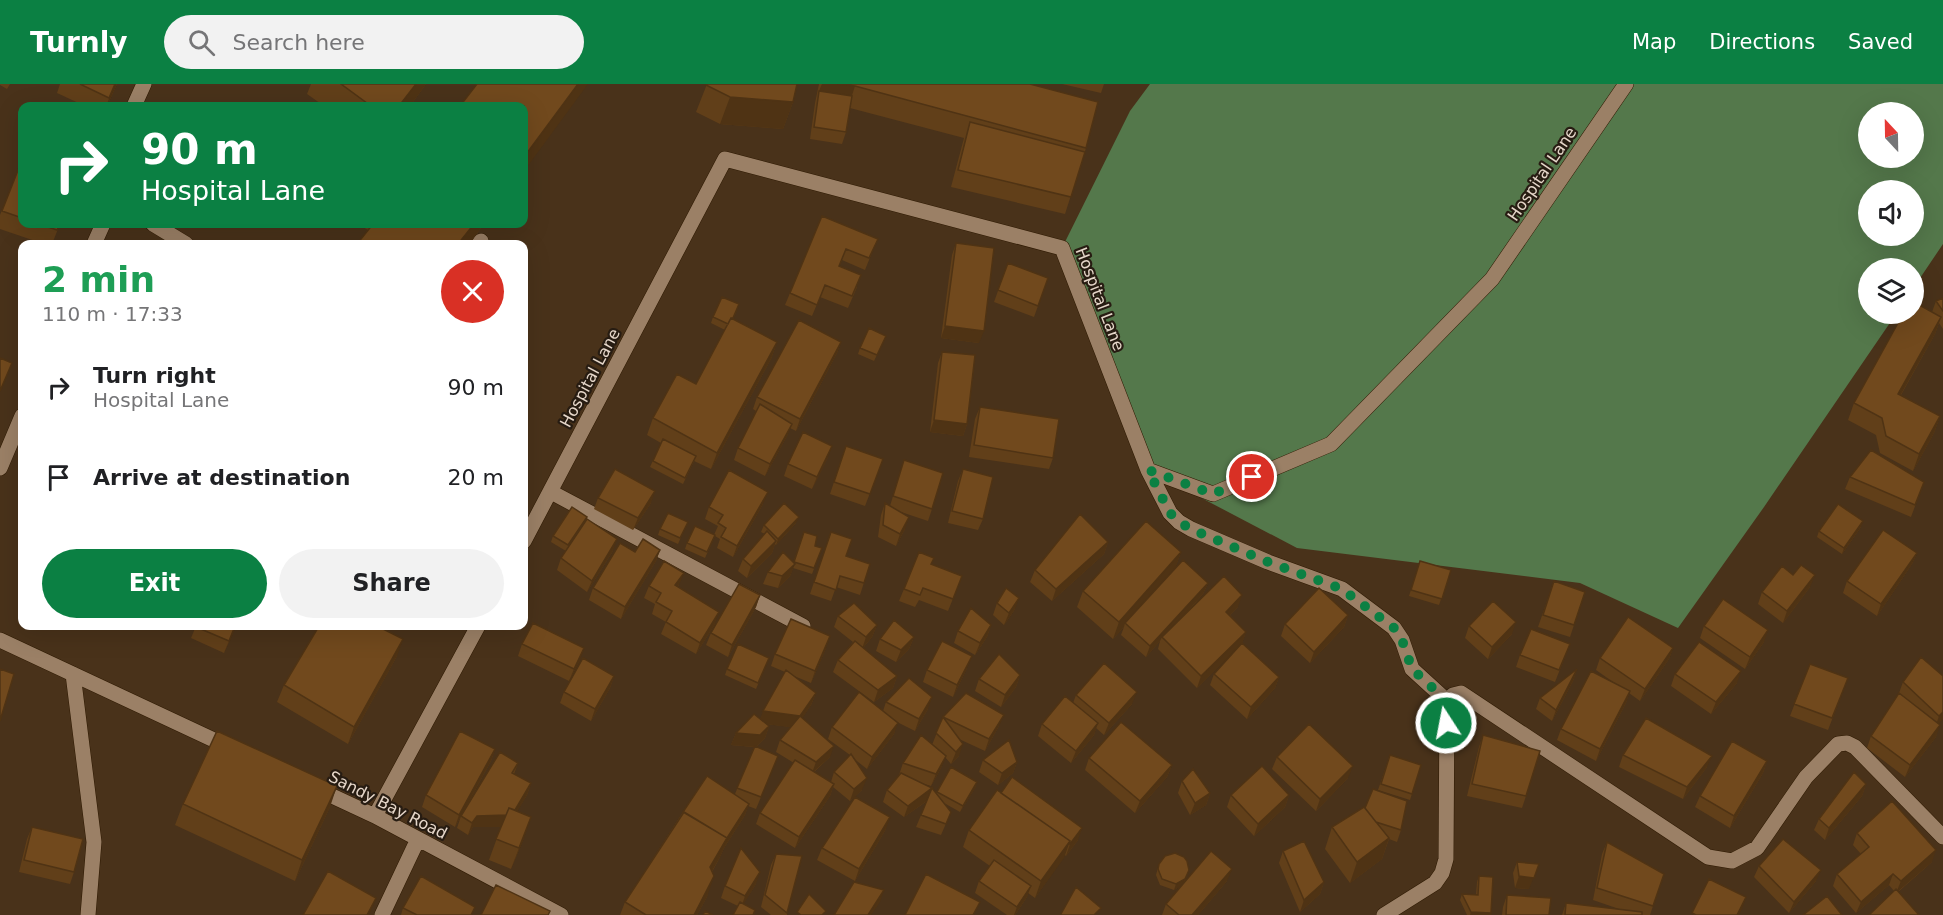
<!DOCTYPE html>
<meta charset="utf-8">
<style>
body{margin:0;font-family:"DejaVu Sans",sans-serif;background:#f2f2f2;color:#202124;height:100vh;display:flex;flex-direction:column;font-size:22px;white-space:nowrap}
*{box-sizing:border-box;margin:0}
p{font-size:20px;color:#757577}
.icon{flex:none;width:33px;height:33px;fill:none;stroke:currentColor;stroke-width:2;stroke-linecap:round;stroke-linejoin:round}
.map{position:relative;flex:1;overflow:hidden}
.details{position:absolute;left:18px;top:156px;width:510px;height:390px;display:flex;flex-direction:column;background:#fff;border-radius:12px;box-shadow:0 6px 24px #0002}
.details>*{flex:none}
.guide{position:absolute;left:18px;top:18px;width:510px;height:126px;border-radius:12px;box-shadow:0 6px 24px #0002;background:#0b8043;color:#fff;overflow:hidden}
.needle{width:39px;rotate:338deg}
.controls{position:absolute;left:1858px;top:18px;display:grid;gap:12px}
.controls a{display:grid;place-items:center;width:66px;height:66px;border-radius:50%;background:#fff;box-shadow:0 6px 24px #0002;font-size:30px}
.pin{position:absolute;display:grid;place-items:center;width:51px;height:51px;color:#fff;margin:-26px;border:3px solid #fff;border-radius:50%;box-shadow:0 2px 6px #0007}
.me{position:absolute;width:66px;margin:-33px;rotate:349deg;stroke-linejoin:round;filter:drop-shadow(0 0 4px #0008)}
.turn{display:flex;align-items:center;gap:21px;height:126px;padding:0 24px;font-size:27px}
.turn .icon{width:78px;height:78px;stroke-width:2.5}
.turn b{display:block;font-size:42px;line-height:51px}
.round{display:grid;place-items:center;flex:none;width:63px;height:63px;border-radius:32px;background:#f2f2f2}
.overview{display:flex;align-items:center;justify-content:space-between;height:102px;padding:0 24px}
h1{font-size:36px;font-weight:800;line-height:45px;color:#1e9e55}
.action{display:flex;gap:12px;margin-top:auto;padding:12px 24px}
.action a{flex:1;height:69px;border-radius:36px;background:#0b8043;color:#fff;font-size:24px;font-weight:800;line-height:69px;text-align:center}
.action a+a{background:#f2f2f2;color:#202124}
ul{padding:0;list-style:none}
li{display:flex;align-items:center;gap:18px;height:90px;padding:0 24px}
li div{flex:1}
li b{display:block;font-size:22px}
li em{font-style:normal}
header{display:flex;align-items:center;gap:36px;box-sizing:border-box;height:84px;padding:0 30px;background:#0b8043;color:#fff}
header strong{font-size:28px}
nav{display:flex;gap:33px;margin-inline-start:auto;font-size:21px}
.search{width:420px;height:54px;background:#f2f2f2;display:flex;align-items:center;gap:15px;box-sizing:border-box;padding:0 21px;border-radius:33px;color:#757577;font-size:22px}
.map>svg:first-child{display:block}
.forest{fill:#54784b;fill-rule:evenodd}
.lines{fill:none;stroke-linecap:round;stroke-linejoin:round}
.minor-casing{stroke:#2e1902;stroke-width:16}
.minor{stroke:#9b8066;stroke-width:15}
.wall{fill:#613f19}
.shaded-wall{fill:#4f3314}
.building{fill:#71491d;stroke:#4f3314;stroke-width:1.5}
.route{stroke:#0b8043;stroke-width:10;stroke-dasharray:0 18}
.labels{text-anchor:middle;dominant-baseline:central;stroke-width:4.5;stroke-linejoin:round;paint-order:stroke}
.street-label{font-size:16px;fill:#e6d7ca;stroke:#271c12}
</style>
<header>
<strong>Turnly</strong>
<div class="search"><svg class="icon" aria-label="search" viewBox="0 0 24 24"><circle cx="10" cy="10" r="6"/><path d="M15 15l6 6"/></svg>Search here</div>
<nav><a>Map</a><a>Directions</a><a>Saved</a></nav>
</header>
<div class="map">
<svg width="1943" height="831" viewBox="0 0 1943 831">
<rect width="100%" height="100%" fill="#49321a"/>
<path class="forest" d="M1150,0H1943V160L1914,203V184H1869V230H1896L1764,423L1678,544L1580,499L1297,464L1148,386L1062,164L1130,27ZM1869,28H1914V74H1869ZM1869,106H1914V152H1869Z"/>
<g class="lines">
<g class="minor-casing">
<path id="minor" d="M134,22L144,0
M153,140L186,160
M94,160L103,140
M479,160L481,157
M0,384L22,332
M1148,386L1170,429L1179,438L1191,445L1268,478L1342,505L1394,544L1402,556L1412,585L1447,617
M551,408L803,542
M524,457L725,75L1062,164L1148,386L1213,410L1331,360L1492,195L1626,0
M0,556L231,664
M73,590L94,758L88,831
M315,704L375,732L561,831
M375,732L478,542
M382,831L418,755
M1384,831L1435,799L1442,789L1446,775L1447,617L1453,611L1461,609L1708,773L1732,777L1757,764L1806,693L1838,660L1847,659L1855,663L1943,753"/>
</g>
<use href="#minor" class="minor"/>
</g>
<path class="wall" d="M0,0H10L7,5L0,1Z
M60,0H117L107,22H85L57,9Z
M311,0H426L410,22H324L307,10Z
M707,0L793,18L783,45L720,40L696,28Z
M819,0H1030L1086,64L1065,130L951,103L964,54L850,24L846,48L842,60L810,55L815,19Z
M1062,0H1104L1101,9Z
M22,76V140H60L52,160H44L0,145V131Z
M822,132L873,166L865,186L842,176L839,182L857,203L848,224L820,213L812,232L785,221Z
M358,140H484L469,160L368,146Z
M956,159L979,259L941,254L952,171Z
M1008,179L1048,194L1034,233L994,218Z
M1943,214V245L1939,239L1935,250L1901,311L1940,332L1934,349L1913,387L1880,369L1876,351L1848,336L1854,319L1932,228L1936,217Z
M737,226L733,235L777,258L771,275L711,385L694,377L683,400L650,383L661,359L647,351L653,334L696,300L725,246L711,239L713,233Z
M886,252L874,277L858,270L860,264Z
M841,258L837,269L796,347L790,344L787,352L765,392L734,376L738,364L756,327L753,325L757,313Z
M942,268L967,340L963,352L930,348L938,279Z
M980,323L1053,374L1049,385L969,373L975,335Z
M846,362L883,375L865,422L830,410Z
M828,373L812,405L784,392L788,380Z
M904,376L932,425L928,437L901,428L905,445L896,462L878,453L881,431L885,419L890,422Z
M963,385L983,435L978,446L948,439L958,397Z
M1850,393L1924,398L1911,433L1845,405Z
M598,414L651,419L633,446L594,425Z
M763,420L733,473L717,464L720,455L715,452L705,474L685,465L687,459L714,451L718,442L705,435L709,423Z
M587,433L586,438L613,467L587,508L557,486L561,474L566,467L551,458L553,452Z
M796,439L776,461L775,460L772,469L747,494L738,487L743,475L765,450L761,448L764,441Z
M1861,443L1842,470L1817,453L1819,447Z
M685,444L678,460L658,451L660,445Z
M804,448L815,462L822,464L812,490L793,484L790,492L778,504L763,500L768,488L793,479Z
M831,448L846,472L870,480L860,511L836,503L831,517L810,510Z
M1108,458L1104,470L1052,517L1030,498L1035,486Z
M660,466L656,477L621,535L589,516L593,504Z
M1181,468L1175,484L1208,499L1203,510L1190,525L1238,523L1230,531L1246,548L1242,559L1279,593L1275,604L1247,635L1210,601L1214,590L1238,563L1197,604L1158,565L1160,557L1146,573L1121,551L1124,543L1113,555L1077,523L1083,507Z
M1917,469L1912,480L1877,532L1843,509L1847,497Z
M1420,477L1451,486L1439,521L1409,512Z
M931,481L962,492L948,527L919,516L915,523L899,517L904,505Z
M1793,491L1810,503L1783,539L1758,520L1762,508Z
M1554,497L1585,508L1570,553L1538,543Z
M679,501L678,503L715,540L696,570L661,550L666,538L652,530L655,520L644,514L649,502Z
M760,511L756,523L728,573L706,561L711,549Z
M997,519L1015,525L1004,541L993,531Z
M1348,531L1344,543L1310,579L1281,552L1285,540Z
M838,532L877,541L872,553L863,564L897,592L893,604L874,618L833,588L838,576L853,558L834,543Z
M991,541L987,553L975,571L954,559L958,547Z
M196,542H236L224,569L191,554Z
M1469,542L1512,550L1488,575L1465,554Z
M1704,542L1764,558L1745,585L1700,554Z
M914,553L909,565L896,578L876,567L880,555Z
M522,560L580,576L569,597L518,572Z
M1570,560L1555,598L1516,583L1520,571Z
M826,564L811,599L794,592L816,609L811,621L802,634L830,673L814,688L831,698L834,688L850,671L828,655L832,643L883,627L886,618L928,625L915,647L897,638L894,650L867,685L853,674L862,706L850,717L833,703L830,712L795,764L756,740L760,729L794,679L776,668L780,656L791,643L766,640L769,642L765,654L756,663L778,672L756,725L748,722L745,731L724,764L719,775L712,788L707,813L697,831H620L625,818L683,728L735,710L754,663L731,661L736,649L760,635L785,588L771,582L775,570Z
M1673,564L1669,575L1640,617L1629,609L1626,619L1596,677L1557,656L1561,645L1613,598L1596,586L1600,574Z
M397,572L348,660L277,618L284,601Z
M769,574L756,605L725,591L727,585Z
M1810,580L1848,594L1828,646L1790,632Z
M967,584L953,613L923,598L927,586Z
M1577,585L1573,597L1552,637L1536,625L1540,614Z
M1675,590L1737,599L1711,630L1671,602Z
M1020,591L1016,603L1001,623L975,607L979,595Z
M614,592L610,604L591,637L560,619L564,608Z
M1943,592L1939,640L1936,653L1905,693L1867,664L1871,652L1899,609L1903,598Z
M1076,611L1132,620L1104,651L1096,644L1094,651L1071,679L1038,652L1042,640L1073,619Z
M943,633L999,642L985,667L959,655V672L951,680L945,673L941,684L931,702L921,699L936,709L951,683L977,698L975,704L960,728L944,719L951,728L941,751L916,743L927,717L904,733L883,718L887,706L899,691L903,679L932,661Z
M1483,651L1526,712L1522,724L1467,712L1479,663Z
M495,665L491,677L455,743L422,723L426,711Z
M1390,671L1421,681L1410,716L1378,706Z
M1623,671L1707,683L1683,715L1619,683Z
M1277,673L1348,694L1316,727L1272,685Z
M1089,674L1172,681L1167,693L1135,729L1085,686Z
M983,676L1017,678L1013,689L998,701L979,688Z
M1767,677L1763,689L1730,744L1695,723L1700,712Z
M518,679L514,690L531,699L527,711L517,727L524,754L511,785L489,776L501,743H473L468,751L457,744L461,732Z
M1182,697L1210,709L1206,721L1190,731L1178,709Z
M1866,700L1862,712L1825,756L1814,746L1819,735Z
M1231,711H1289L1285,723L1254,752L1227,723Z
M183,720L330,723L295,797L175,741Z
M1364,723L1401,746L1397,758L1389,755L1382,775L1350,799L1325,765L1332,743Z
M32,743L74,788L70,800L19,788L27,755Z
M886,745L855,797L817,776L822,764Z
M969,746L1078,756L1066,772L1065,771L1035,814L1028,809L1027,813L1015,831H1007L975,809L979,797L990,782L963,763Z
M1857,749L1932,778L1898,808L1894,807L1889,801L1856,829L1833,802L1837,790L1861,770L1853,761Z
M1607,758L1653,822L1650,831H1562L1566,819L1622,826L1593,816L1602,770Z
M1283,767L1324,798L1320,810L1300,828L1279,779Z
M776,770L787,829V831H771L761,823L771,781Z
M1517,778L1529,805L1515,804L1513,789Z
M1159,780L1187,792L1183,801L1227,797L1198,831H1162L1166,820L1182,801L1174,806L1160,801L1156,791Z
M1759,782L1816,797L1789,829L1754,793Z
M1479,792L1491,831H1467L1460,816L1462,810L1476,811L1477,798Z
M756,800L743,820L755,826L754,831H733L738,822L721,814L725,802Z
M1507,811L1549,831H1502L1503,823Z
M403,824L472,831H401Z"/>
<path class="shaded-wall" d="M115,0H117L107,22H106Z
M416,0H426L410,22H399Z
M578,0H588L524,87V73Z
M822,0H838L855,2L848,24L819,7Z
M730,13L793,18L783,45L720,40Z
M474,140H484L469,160H458Z
M1941,233L1935,250L1892,326L1898,310Z
M945,242L984,247L979,259L941,254Z
M777,258L771,275L711,385L717,369Z
M841,258L837,269L796,347L800,335Z
M1940,332L1934,349L1913,387L1919,370Z
M934,336L967,340L963,352L930,348Z
M792,340L787,352L765,392L770,380Z
M832,362L828,373L812,405L817,393Z
M655,407L651,419L633,446L638,434Z
M768,408L763,420L733,473L737,462Z
M799,433L796,439L776,461L778,455Z
M909,433L905,445L896,462L900,450Z
M1863,437L1861,443L1842,470L1844,464Z
M617,455L613,467L587,508L592,497Z
M776,457L772,469L747,494L751,482Z
M1108,458L1104,470L1052,517L1056,505Z
M660,466L656,477L621,535L625,523Z
M1181,468L1175,485L1125,539L1124,543L1113,555L1119,538Z
M1917,469L1912,480L1877,532L1881,520Z
M795,480L790,492L778,504L782,492Z
M684,489L679,501L671,513L675,501Z
M1815,491L1810,503L1783,539L1787,527Z
M1208,499L1203,510L1163,554L1162,553L1160,557L1146,573L1150,562Z
M760,511L756,523L728,573L732,561Z
M1242,511L1238,523L1222,539L1226,528Z
M1019,514L1015,525L1004,541L1009,529Z
M719,528L715,540L696,570L700,559Z
M1348,531L1344,543L1310,579L1314,568Z
M1516,538L1512,550L1488,575L1492,563Z
M877,541L872,553L862,565L866,553Z
M991,541L987,553L975,571L980,559Z
M235,542H236L224,569L229,557Z
M1768,546L1764,558L1745,585L1750,573Z
M1246,548L1242,560L1197,604L1201,592Z
M830,552L826,564L811,599L815,587Z
M914,553L909,565L896,578L901,566Z
M403,555L397,572L348,660L354,643Z
M584,564L580,576L569,597L574,585Z
M1673,564L1669,575L1640,617L1645,605Z
M972,572L967,584L953,613L957,601Z
M1577,585L1573,597L1552,637L1556,626Z
M1741,587L1737,599L1711,630L1716,618Z
M1020,591L1016,603L1001,623L1005,611Z
M614,592L610,604L591,637L595,625Z
M897,592L893,604L874,618L878,606Z
M1279,593L1275,604L1247,635L1251,623Z
M1630,607L1626,619L1596,677L1600,665Z
M1137,608L1132,620L1104,651L1109,639Z
M816,609L811,621L796,644L759,639L763,627Z
M932,613L928,625L915,647L919,635Z
M1943,628V635L1935,644L1939,632Z
M1004,631L999,642L985,667L989,655Z
M898,639L894,650L867,685L872,673Z
M1098,639L1094,651L1071,679L1076,667Z
M1940,641L1936,653L1905,693L1910,681Z
M769,642L765,654L756,663L731,661L736,649Z
M963,660L959,672L951,680L956,668Z
M834,662L830,673L812,689L816,678Z
M495,665L491,677L455,743L459,731Z
M946,672L941,684L931,702L936,690Z
M1712,672L1707,683L1683,715L1687,703Z
M1767,677L1763,689L1730,744L1734,732Z
M1017,678L1013,689L998,701L1002,689Z
M1172,681L1167,693L1135,729L1140,717Z
M1353,682L1348,694L1316,727L1320,715Z
M867,694L862,706L850,717L854,705Z
M977,698L975,704L960,728L963,722Z
M531,699L527,711L508,743H473L468,751L472,739L477,732Z
M834,700L830,712L795,764L799,753Z
M1866,700L1862,712L1825,756L1829,744Z
M337,702L330,723L295,797L302,776Z
M932,704L928,716L904,733L908,722Z
M1210,709L1206,721L1190,731L1195,719Z
M1289,711L1285,723L1254,752L1258,740Z
M749,720L745,731L724,764L719,775L702,804L710,783L726,756Z
M531,733L524,754L511,785L519,764Z
M890,733L886,745L855,797L859,785Z
M1082,744L1078,756L1066,772L1070,760Z
M1389,754L1382,775L1350,799L1357,778Z
M1070,757L1064,774L1035,814L1041,797Z
M1936,766L1932,778L1896,809L1901,797Z
M1539,780L1529,805L1515,804L1519,792Z
M1232,785L1227,797L1198,831H1192Z
M1189,786L1183,801L1174,806L1176,800Z
M1821,786L1816,797L1789,829L1794,818Z
M760,788L756,800L741,824L745,812Z
M1893,790L1889,801L1856,829L1861,818Z
M714,792L707,813L697,831H694Z
M1324,798L1320,810L1300,828L1304,816Z
M1031,802L1027,813L1015,831H1014L1017,823Z
M884,806L880,818L871,831H868Z
M1746,813L1742,825L1739,831H1737Z
M376,814L369,831H367Z
M1471,828L1491,829V831H1470Z"/>
<path class="building" d="M80,0H115L109,14Z
M341,0H416L399,22H371Z
M477,0H578L524,73V22H460Z
M707,0H797L793,18L730,13L706,1Z
M838,0H1030L1098,18L1086,64L855,2Z
M819,7L852,12L846,48L814,43Z
M970,38L1085,68L1071,113L958,86Z
M22,76V134L2,127Z
M822,132L878,155L869,174L846,165L839,182L861,191L852,212L825,201L817,221L790,209Z
M39,140H60L57,146Z
M373,140H474L458,160H357Z
M956,159L994,164L984,247L945,242Z
M1008,179L1048,194L1038,222L998,206Z
M722,213L739,220L733,234H731L728,240L713,233Z
M1943,214V227L1936,217Z
M1914,218L1941,233L1898,310L1940,332L1919,370L1886,352L1882,334L1854,319L1903,230H1914Z
M731,234L777,258L717,369L653,334L677,290L696,300Z
M799,236L841,258L800,335L757,313Z
M869,244L886,252L877,271L860,264Z
M942,268L975,271L967,340L934,336Z
M0,274L12,279L0,307Z
M760,320L792,340L770,380L738,364Z
M980,323L1059,335L1053,374L974,361Z
M803,348L832,362L817,393L788,380Z
M663,355L696,372L685,394L653,377Z
M846,362L883,375L870,410L834,398Z
M1871,366L1924,398L1915,421L1850,393Z
M904,376L943,389L932,425L893,412Z
M615,385L655,407L638,434L598,414Z
M963,385L993,393L983,435L952,427Z
M729,386L768,408L737,462L721,453L726,444L718,439L723,431L709,423Z
M784,419L799,433L778,455L764,441Z
M885,419L909,433L900,450L883,441Z
M1838,420L1863,437L1844,464L1819,447Z
M572,423L587,433L568,461L553,452Z
M668,429L688,438L680,454L660,445Z
M1080,430L1108,458L1056,505L1035,486Z
M587,435L617,455L592,497L561,474Z
M1146,437L1181,468L1119,538L1083,507Z
M695,442L715,451L707,468L687,459Z
M1883,446L1917,469L1881,520L1847,497Z
M767,447L776,457L751,482L743,475Z
M804,448L817,452L815,462L822,464L814,484L794,478Z
M831,448L852,455L846,472L870,480L864,499L840,492L836,506L814,498Z
M643,455L660,466L625,523L593,504L620,459L635,468Z
M783,468L795,480L782,492L768,488Z
M919,468L934,474L931,480L962,492L953,515L923,504L920,511L904,505Z
M1183,476L1208,499L1150,562L1125,539Z
M664,477L684,489L675,501L719,528L700,559L666,538L672,527L656,518L661,509L649,502Z
M1420,477L1451,486L1442,515L1411,506Z
M1801,481L1815,491L1787,527L1762,508L1782,482L1793,491Z
M1224,492L1242,511L1226,528L1246,548L1201,592L1162,553Z
M1554,497L1585,508L1574,541L1543,531Z
M739,500L760,511L732,561L711,549Z
M1006,504L1019,514L1009,529L997,519Z
M1319,504L1348,531L1314,568L1285,540Z
M1723,515L1768,546L1750,573L1704,542Z
M1493,517L1516,538L1492,563L1469,542Z
M854,519L877,541L866,553L838,532Z
M971,524L991,541L980,559L958,547Z
M1628,533L1673,564L1645,605L1600,574Z
M791,535L830,552L815,587L775,570Z
M894,536L914,553L901,566L880,555Z
M533,539L584,564L574,585L522,560Z
M196,542H235L229,557L196,543Z
M319,542H377L403,555L354,643L284,601Z
M1531,545L1570,560L1559,586L1520,571Z
M855,557L897,592L878,606L838,576Z
M942,557L972,572L957,601L927,586Z
M1699,558L1741,587L1716,618L1675,590Z
M1242,559L1279,593L1251,623L1214,590Z
M738,560L769,574L758,599L727,585Z
M999,570L1020,591L1005,611L979,595Z
M1921,573L1943,592V628L1939,632L1903,598Z
M583,574L614,592L595,625L564,608Z
M1104,579L1137,608L1109,639L1076,611Z
M1810,580L1848,594L1832,634L1794,620Z
M0,585L14,590L0,637Z
M1577,585L1556,626L1540,614Z
M786,586L816,609L800,632L763,627Z
M1591,587L1630,607L1600,665L1561,645Z
M909,594L932,613L919,635L886,618Z
M859,608L898,639L872,673L832,643Z
M966,609L1004,631L989,655L943,633Z
M1899,609L1940,641L1910,681L1871,652Z
M1065,612L1098,639L1076,667L1042,640Z
M754,630L769,642L760,651L736,649Z
M800,632L834,662L816,678L780,656Z
M943,633L963,660L956,668L936,649Z
M1646,634L1712,672L1687,703L1623,671Z
M1121,638L1172,681L1140,717L1089,674Z
M1309,640L1353,682L1320,715L1277,673Z
M217,647L337,702L302,776L183,720Z
M460,647L495,665L459,731L426,711Z
M921,651L946,672L936,690L903,679Z
M1483,651L1540,667L1526,712L1472,700Z
M1009,656L1017,678L1002,689L983,676Z
M1732,657L1767,677L1734,732L1700,712Z
M755,662L778,672L761,713L737,704Z
M500,668L518,679L512,689L531,699L515,726L509,724L506,731L477,732L472,739L461,732Z
M851,670L867,694L854,705L834,688Z
M1390,671L1421,681L1412,710L1381,700Z
M795,676L834,700L799,753L760,729Z
M1262,682L1289,711L1258,740L1231,711Z
M951,683L977,698L963,722L937,708Z
M1193,685L1210,709L1195,719L1182,697Z
M1854,688L1866,700L1829,744L1819,735Z
M901,689L932,704L951,728L946,740L921,731L932,704L908,722L887,706Z
M707,692L749,720L727,754L683,728Z
M1012,693L1082,744L1070,760H1069L1070,757L1001,709Z
M1373,705L1407,717L1401,746L1376,738L1365,724Z
M997,706L1070,757L1041,797L969,746Z
M855,713L890,733L859,785L822,764Z
M1892,717L1936,766L1901,797L1893,790L1861,818L1837,790L1869,763L1857,749Z
M1364,723L1389,754L1357,778L1332,743Z
M509,724L531,733L519,764L496,755Z
M684,728L727,754L710,783L714,792L694,831H646L625,818Z
M32,743L83,755L74,788L24,776Z
M1783,755L1821,786L1794,818L1759,782Z
M1304,757L1324,798L1304,816L1283,767Z
M1607,758L1664,790L1653,822L1597,804Z
M741,764L760,788L745,812L725,802Z
M1211,767L1232,785L1192,831H1179L1166,820Z
M1175,769L1184,773L1187,777L1189,786L1185,795L1176,800L1162,795L1158,785L1159,780L1165,772Z
M776,770L802,772L787,829L765,811Z
M994,776L1031,802L1017,823L979,797Z
M1517,778L1539,780L1534,794L1519,792Z
M328,787L376,814L367,831H303Z
M926,790L980,818L973,831H905Z
M421,792L475,823L471,831H417L403,824Z
M1479,792L1493,793L1491,829L1471,828L1462,810L1478,811Z
M1709,795L1746,813L1737,831H1696L1692,829Z
M854,798L884,806L868,831H834Z
M496,801L550,827L548,831H481Z
M1076,803L1101,824L1094,831H1062L1061,830Z
M1896,805L1919,831H1869Z
M809,810L826,827L822,831H801L797,828Z
M1507,811L1551,814L1549,831H1506Z
M1827,812L1842,831H1803Z
M740,818L755,826L753,831H733Z
M1566,819L1642,828V831H1565Z
M705,827L713,831H703Z"/>
<g class="lines">
<path class="route" d="M1252,393L1213,410L1148,386L1170,429L1179,438L1191,445L1268,478L1342,505L1394,544L1402,556L1412,585L1447,617L1446,639"/>
</g>
<g class="labels">
<g class="street-label">
<text transform="translate(1542 90) rotate(-56)">Hospital Lane</text>
<text transform="translate(1100 215) rotate(69)">Hospital Lane</text>
<text transform="translate(590 294) rotate(-62)">Hospital Lane</text>
<text transform="translate(388 721) rotate(27)">Sandy Bay Road</text>
</g>
</g>
</svg>
<div class="controls">
<a><svg class="needle" viewBox="-14 -14 28 28"><path d="M0-13l5 13h-10z" fill="#e53935"/><path d="M0 13l5-13h-10z" fill="#757577"/></svg></a>
<a><svg class="icon" aria-label="sound" viewBox="0 0 24 24"><path d="M4 9h4l5-4v14l-5-4H4zM17 9q2 3 0 6"/></svg></a>
<a><svg class="icon" aria-label="layers" viewBox="0 0 24 24"><path d="M12 4l9 5-9 5-9-5zM3 14l9 5 9-5"/></svg></a>
</div>
<div class="pin" style="left:1252px;top:393px;background:#d93025"><svg class="icon" aria-label="arrive" viewBox="0 0 24 24"><path d="M6 21V4h12l-3 4 3 4H6"/></svg></div>
<svg class="me" style="left:1446px;top:639px" viewBox="-20 -20 40 40"><circle r="17" fill="#0b8043" stroke="#fff" stroke-width="3"/><path d="M0-11L8 9 0 5-8 9z" fill="#fff"/></svg>
<div class="guide">
<div class="turn"><svg class="icon" aria-label="right" viewBox="0 0 24 24"><path d="M7 20v-9h11M14 6l5 5-5 5"/></svg><div><b>90 m</b>Hospital Lane</div></div>
</div>
<section class="details">
<div class="overview"><div><h1>2 min</h1><p>110 m · 17:33</p></div><a class="round" style="background:#d93025;color:#fff"><svg class="icon" aria-label="close" viewBox="0 0 24 24"><path d="M6 6l12 12M18 6L6 18"/></svg></a></div>
<ul>
<li><svg class="icon" aria-label="right" viewBox="0 0 24 24"><path d="M7 20v-9h11M14 6l5 5-5 5"/></svg><div><b>Turn right</b><p>Hospital Lane</p></div><em>90 m</em></li>
<li><svg class="icon" aria-label="arrive" viewBox="0 0 24 24"><path d="M6 21V4h12l-3 4 3 4H6"/></svg><div><b>Arrive at destination</b></div><em>20 m</em></li>
</ul>
<div class="action"><a>Exit</a><a>Share</a></div>
</section>
</div>
